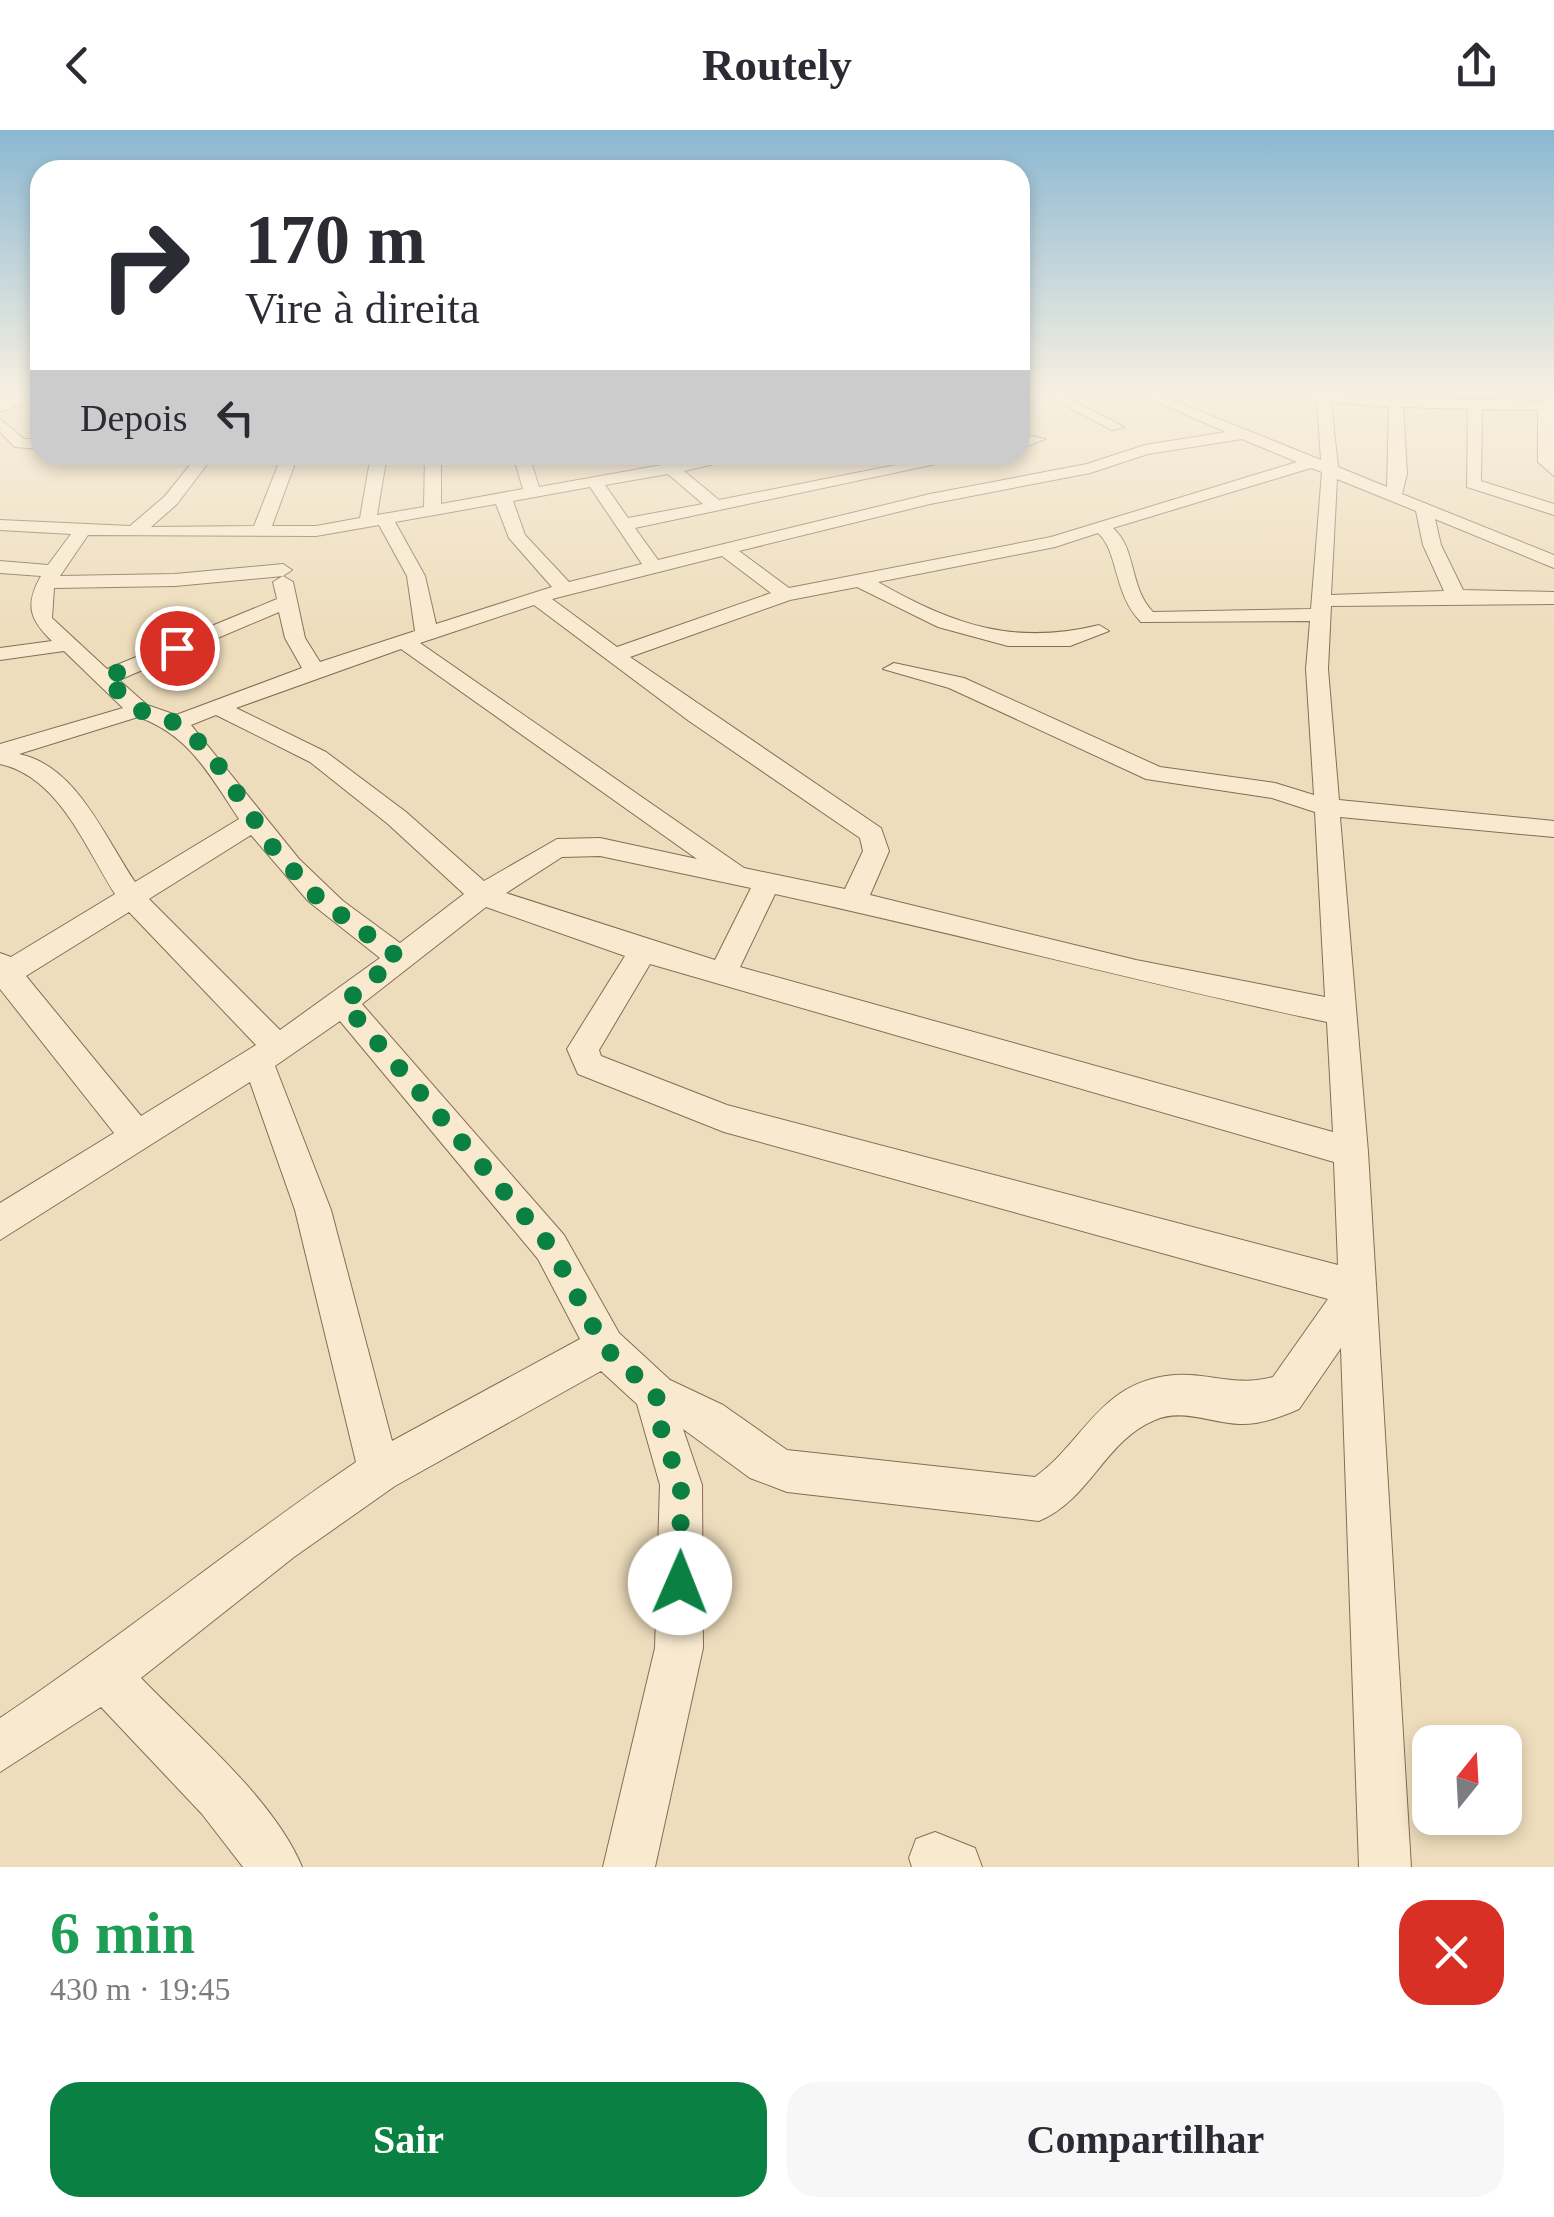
<!DOCTYPE html>
<html lang="pt">
<meta charset="utf-8">
<style>
body{margin:0;font-family:"Times New Roman",serif;background:#f7f7f7;color:#2b2b33;height:100vh;display:flex;flex-direction:column;font-size:38px;white-space:nowrap}
*{box-sizing:border-box;margin:0}
p{font-size:32px;color:#7c7c81}
.icon{flex:none;width:55px;height:55px;fill:none;stroke:currentColor;stroke-width:2;stroke-linecap:round;stroke-linejoin:round}
.map{position:relative;height:1737px;overflow:hidden}
.drawer{display:flex;flex-direction:column;background:#fff;flex:1}
.drawer>*{flex:none}
.guide{position:absolute;left:30px;top:30px;width:1000px;height:305px;border-radius:30px;box-shadow:0 5px 15px #0003;background:#fff;color:#2b2b33;overflow:hidden}
.needle{width:65px;rotate:18deg}
.tools{position:absolute;left:1412px;top:1595px;display:grid;gap:20px}
.tools a{display:grid;place-items:center;width:110px;height:110px;border-radius:20px;background:#fff;box-shadow:0 5px 15px #0003;font-size:50px}
.pin{position:absolute;display:grid;place-items:center;width:85px;height:85px;color:#fff;margin:-42px;border:5px solid #fff;border-radius:50%;box-shadow:0 2px 10px #0007}
.me{position:absolute;width:110px;margin:-55px;rotate:1deg;stroke-linejoin:round;filter:drop-shadow(0 0 8px #0008)}
.turn{display:flex;align-items:center;gap:35px;height:210px;padding:0 50px;font-size:45px}
.turn .icon{width:130px;height:130px;stroke-width:2.5}
.turn b{display:block;font-size:70px;line-height:85px}
.then{display:flex;align-items:center;height:95px;padding:0 50px;background:#0003;gap:20px;font-size:38px}
.round{display:grid;place-items:center;flex:none;width:105px;height:105px;border-radius:30px;background:#f7f7f7}
.head{display:flex;align-items:center;justify-content:space-between;height:170px;padding:0 50px}
h1{font-size:60px;font-weight:700;line-height:75px;color:#1e9e55}
.button{display:flex;gap:20px;margin-top:auto;padding:20px 50px}
.button a{flex:1;height:115px;border-radius:30px;background:#0b8043;color:#fff;font-size:40px;font-weight:700;line-height:115px;text-align:center}
.button a+a{background:#f7f7f7;color:#2b2b33}
header{display:flex;justify-content:space-between;align-items:center;height:130px;padding:0 50px;background:#fff;font-size:45px;font-weight:700}
.map>svg:first-child{display:block}
.lines{fill:none;stroke-linecap:round;stroke-linejoin:round}
.minor-casing{stroke:#856d56;stroke-width:2}
.tertiary-casing{stroke:#856d56;stroke-width:2}
.minor{fill:#f9eacf;fill-rule:evenodd}
.tertiary{fill:#f9eacf;fill-rule:evenodd}
.route{stroke:#0b8043;stroke-width:18;stroke-dasharray:0 32.4}
</style>
<header><svg class="icon" aria-label="back" viewBox="0 0 24 24"><path d="M15 5l-7 7 7 7"/></svg>Routely<svg class="icon" aria-label="share" viewBox="0 0 24 24"><path d="M12 15V3M7 8l5-5 5 5M5 13v7h14v-7"/></svg></header>
<div class="map">
<svg width="1554" height="1737" viewBox="0 0 1554 1737">
<rect width="100%" height="100%" fill="#eeddbc"/>
<g class="lines">
<g class="minor-casing">
<path id="minor" d="M1037,261H1054L1124,297L1112,300Z
M1132,261H1150L1321,330L1317,270L1281,261H1330L1357,268L1542,271L1554,266V346L1538,332V280L1482,279L1481,351L1554,374V385L1467,357L1468,279L1403,277L1407,344L1402,364L1554,425V438L1435,389L1441,415L1463,460L1554,462V474L1331,476L1328,539L1339,670L1554,691V707L1340,687L1368,1022L1411,1737H1359L1341,1218L1299,1279C1281,1287 1259,1295 1239,1294C1211,1293 1182,1278 1155,1290C1105,1310 1090,1370 1039,1391L787,1362L750,1348L683,1299L702,1355L703,1518L655,1737H603L655,1518L660,1355L637,1274L601,1241L395,1356L294,1427L141,1548C192,1601 274,1669 302,1737H243L202,1684L101,1577L0,1642V1588C122,1507 235,1414 356,1332L295,1080L250,952L0,1110V1073L114,1003L0,859V823L11,827L115,764C85,717 59,647 0,634V614L123,578L64,521L0,530V518L52,511C29,489 25,474 41,446L0,443V431L48,435L71,404L0,400V390L130,396L165,366L198,325H214L177,374L151,397L254,396L282,325H298L272,396H316L360,388L371,325H387L377,385L424,377L425,325H441V374L523,359L513,325H529L539,357L718,325H753L684,341L719,370L946,325H978L635,398L658,430L930,364L1087,334L1145,315L1226,302ZM1331,272L1389,277L1387,357L1338,337ZM1242,309L1297,332L1051,407L789,458L739,421L930,374L1090,343L1148,324ZM1311,338L1322,342L1311,479L1153,482C1129,458 1137,419 1113,398ZM668,344L703,374L628,388L605,355ZM1337,349L1416,381L1423,415L1444,461L1331,465ZM590,357L642,434L569,452L525,405L513,371ZM496,374L509,408L552,457L436,494L425,446L395,392ZM379,395L407,446L415,501L320,532L305,508L293,452L283,446L273,452L277,469L107,539L52,488L54,458L175,456L283,446L292,440L283,434L175,444L60,446L88,405L316,406ZM1098,403C1119,422 1113,464 1141,492L1310,491L1306,539L1314,665L1275,653L1160,637L964,548L894,533L883,539L949,558L1146,649L1272,668L1315,682L1325,867L1136,830L870,765L889,721L881,698L630,527L790,470L857,457L938,497L1008,516H1070L1109,501L1099,495C1014,516 953,495 878,452L1055,417ZM722,426L771,463L617,517L552,469ZM534,475L689,591L860,708L863,721L845,759L744,738L420,513ZM279,482L285,508L302,538L176,585L147,575L119,550ZM401,519L697,729L600,708L557,709L484,751L406,682L326,622L236,578ZM216,585L310,632L388,694L464,764L400,813L343,771L299,729L191,595ZM138,587C190,605 210,646 239,689L135,752C105,708 76,635 19,624ZM251,705L308,771L380,828L280,900L149,769ZM600,726L751,758L715,830L506,763L562,727ZM775,764C960,804 1142,853 1327,892L1333,1002L740,837ZM486,777L625,826L567,919L578,944L724,1002L1328,1169L1273,1247C1233,1258 1204,1240 1166,1246C1098,1256 1083,1313 1035,1347L787,1320L723,1275L670,1250L619,1203L564,1105L362,874ZM129,782L256,915L141,986L26,846ZM650,834L1334,1032L1338,1135L727,975L601,926L599,920ZM340,891L538,1129L580,1209L392,1311L331,1080L275,936Z
M0,289L24,309H40V319L15,317L0,302Z
M1032,306L1045,309L1020,319V309Z
M935,1702L975,1718L982,1737H912L909,1728L916,1709Z"/>
</g>
<g class="tertiary-casing">
<path id="tertiary" d="M26,261H40V267L0,282V271Z"/>
</g>
<use href="#minor" class="minor"/>
<use href="#tertiary" class="tertiary"/>
</g>
<linearGradient id="sky" x2="0" y2="1"><stop stop-color="#8bb8d3"/><stop offset="0.52" stop-color="#f7f0e1"/><stop offset="1" stop-color="#f7f0e1" stop-opacity="0"/></linearGradient>
<rect width="1554" height="504" fill="url(#sky)"/>
<g class="lines">
<path class="route" d="M177,518L104,548L139,580L176,593L208,620L274,719L318,768L398,827L344,873L551,1117L604,1217L656,1264L662,1304L681,1355L680,1453"/>
</g>
</svg>
<div class="tools">
<a><svg class="needle" viewBox="-14 -14 28 28"><path d="M0-13l5 13h-10z" fill="#e53935"/><path d="M0 13l5-13h-10z" fill="#7c7c81"/></svg></a>
</div>
<div class="pin" style="left:177px;top:518px;background:#d93025"><svg class="icon" aria-label="arrive" viewBox="0 0 24 24"><path d="M6 21V4h12l-3 4 3 4H6"/></svg></div>
<svg class="me" style="left:680px;top:1453px" viewBox="-20 -20 40 40"><circle r="19" fill="#fff"/><path d="M0-13L10 11 0 6-10 11z" fill="#0b8043"/></svg>
<div class="guide">
<div class="turn"><svg class="icon" aria-label="right" viewBox="0 0 24 24"><path d="M7 20v-9h11M14 6l5 5-5 5"/></svg><div><b>170 m</b>Vire à direita</div></div>
<div class="then">Depois<svg class="icon" aria-label="left" viewBox="0 0 24 24"><path d="M17 20v-9H6M10 6l-5 5 5 5"/></svg></div>
</div>
</div>
<section class="drawer">
<div class="head"><div><h1>6 min</h1><p>430 m · 19:45</p></div><a class="round" style="background:#d93025;color:#fff"><svg class="icon" aria-label="close" viewBox="0 0 24 24"><path d="M6 6l12 12M18 6L6 18"/></svg></a></div>
<div class="button"><a>Sair</a><a>Compartilhar</a></div>
</section>
